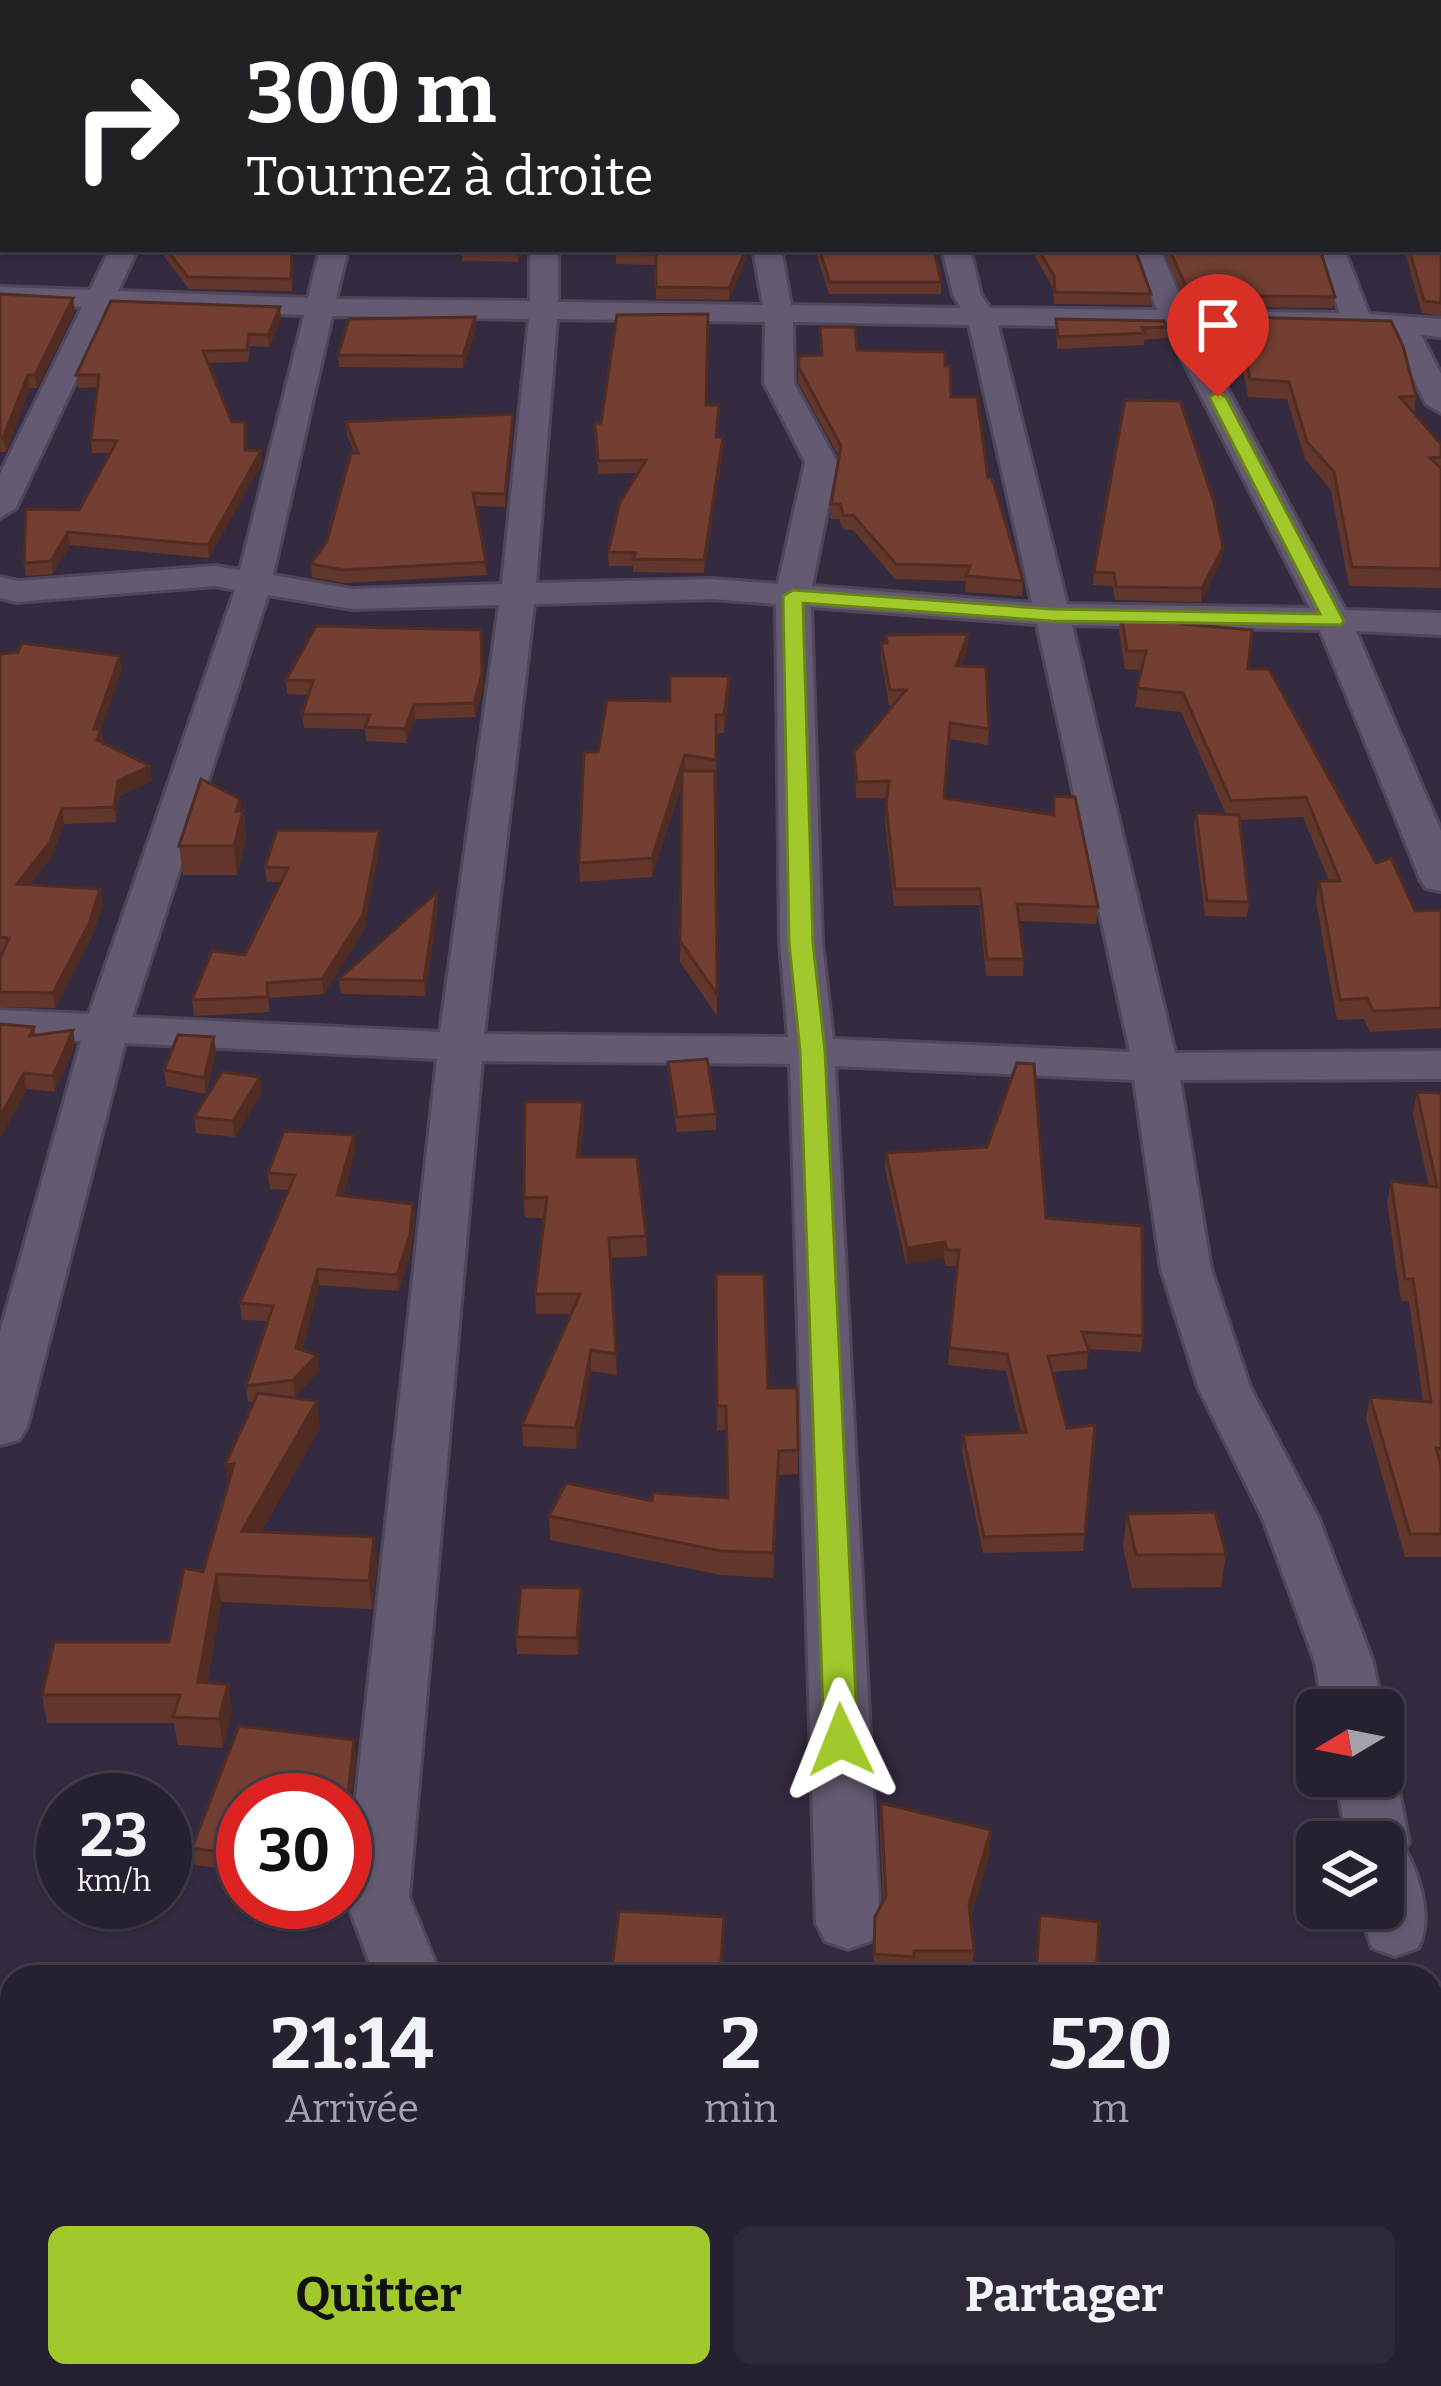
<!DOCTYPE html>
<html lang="fr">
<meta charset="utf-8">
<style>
body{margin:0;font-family:Bitter,serif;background:#2f2838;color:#f1f3f6;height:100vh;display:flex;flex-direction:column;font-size:45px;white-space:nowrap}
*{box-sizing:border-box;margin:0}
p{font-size:39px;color:#a4a3ab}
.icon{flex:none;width:66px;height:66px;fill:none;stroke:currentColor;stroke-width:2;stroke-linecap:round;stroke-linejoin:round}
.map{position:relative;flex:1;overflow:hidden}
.drawer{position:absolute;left:0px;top:1965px;width:1443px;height:423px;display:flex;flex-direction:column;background:#272030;border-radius:36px 36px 0 0;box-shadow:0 3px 9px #0004,0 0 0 3px #433e4c}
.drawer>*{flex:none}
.hud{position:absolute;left:0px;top:0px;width:1443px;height:252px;box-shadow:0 3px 9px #0004,0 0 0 3px #433e4c;background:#202124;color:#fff;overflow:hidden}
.needle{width:78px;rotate:260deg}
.tools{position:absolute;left:1296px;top:1689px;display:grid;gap:24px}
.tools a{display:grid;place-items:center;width:108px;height:108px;border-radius:18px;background:#272030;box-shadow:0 3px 9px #0004,0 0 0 3px #433e4c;font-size:60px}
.speed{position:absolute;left:36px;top:1773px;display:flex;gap:24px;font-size:60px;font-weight:700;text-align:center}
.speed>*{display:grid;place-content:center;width:156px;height:156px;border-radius:50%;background:#272030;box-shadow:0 3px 9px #0004,0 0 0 3px #433e4c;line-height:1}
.speed small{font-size:30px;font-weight:400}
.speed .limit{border:18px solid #d22;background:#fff;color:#111}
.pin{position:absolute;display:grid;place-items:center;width:102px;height:102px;color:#fff;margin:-123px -51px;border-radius:50% 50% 50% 0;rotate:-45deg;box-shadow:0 0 12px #0007}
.pin .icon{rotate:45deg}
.me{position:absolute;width:132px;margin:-66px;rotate:358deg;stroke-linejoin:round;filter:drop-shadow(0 0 9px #0008)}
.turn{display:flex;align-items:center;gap:42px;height:252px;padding:0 48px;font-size:54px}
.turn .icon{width:156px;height:156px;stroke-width:2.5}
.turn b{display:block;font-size:84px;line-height:102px}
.eta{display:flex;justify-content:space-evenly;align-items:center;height:204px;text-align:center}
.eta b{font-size:72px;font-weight:700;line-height:84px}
.primary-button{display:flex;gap:24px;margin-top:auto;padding:24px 48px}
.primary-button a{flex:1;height:138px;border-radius:18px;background:#a1c92b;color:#111;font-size:48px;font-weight:700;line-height:138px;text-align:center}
.primary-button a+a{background:#2f2838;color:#f1f3f6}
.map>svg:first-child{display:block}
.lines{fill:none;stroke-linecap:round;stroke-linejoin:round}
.stream{stroke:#001b3d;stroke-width:18}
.minor-casing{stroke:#4f4759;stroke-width:6}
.minor{fill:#645a71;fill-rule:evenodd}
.wall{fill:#63362b}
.shaded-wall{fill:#502c23}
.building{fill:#733f32;stroke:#502c23;stroke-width:3}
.route{fill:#a1c92b;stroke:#69831c;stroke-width:3}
</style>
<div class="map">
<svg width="1441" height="2386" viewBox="0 0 1441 2386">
<rect width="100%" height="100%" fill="#342b40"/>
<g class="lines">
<path class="stream" d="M0,2048L12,2047
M1431,2158H1441"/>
<g class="minor-casing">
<path id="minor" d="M1200,0H1222L1223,3H1201Z
M110,249H138L118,291L308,298L320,249H348L336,299L530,301V249H558V302L763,305L753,249H781L791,305L961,308L953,295L942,249H970L981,295L990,308L1157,310L1132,249H1160L1186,311L1340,313L1316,249H1344L1369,314L1441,319V337L1421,335L1441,374V413L1426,404L1391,333L1195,328L1345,610L1441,613V635L1356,631L1441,831V891L1426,888L1420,879L1320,630L1072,625L1175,1053L1441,1051V1079L1180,1080L1211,1269L1250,1387L1319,1519L1373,1662L1383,1710H1323L1315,1662L1263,1519L1198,1387L1161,1269L1134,1080L835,1066L880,1923L871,1941L848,1949L825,1941L816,1923L790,1064L482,1061L409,1897L441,1977H375L345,1897L437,1059L125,1043L27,1427L19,1440L0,1445V1332L81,1041L0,1036V1010L89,1014L235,590L215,586L16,602L0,598V577L18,581L215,566L240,570L304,315L110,308L16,508L0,518V474L82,307L0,303V287L90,290ZM332,316L529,319L502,584L352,589L273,575ZM557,319L765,322L764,383L805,462L778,584L712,579L536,583ZM793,322L969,325L1032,603L812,586L837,462L794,383ZM998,325L1166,328L1310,608L1067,604ZM268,595L352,609L499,605L440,1032L132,1017ZM712,599L776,604L780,943L788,1037L484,1034L534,604ZM811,607L1037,624L1130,1052L833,1039L822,943Z
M1383,1758L1396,1776L1409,1842L1405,1849C1420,1877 1433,1919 1418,1948L1395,1956L1372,1948L1359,1908H1383V1842H1347L1336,1776H1383Z
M394,2376H468L464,2386H390Z
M650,2376H724L721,2386H647Z"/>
</g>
<use href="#minor" class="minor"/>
</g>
<path class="wall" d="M213,0H1201L1202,3H213Z
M1441,83V316L1422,313L1407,259L1400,249H1440Z
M163,249H293L292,291L189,289L164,256Z
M426,249H526L518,262L462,261V251Z
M581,249H750L729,300L656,299V265L616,264V255H581Z
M815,249H934L941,282V294H829Z
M1031,249H1135L1151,294L1150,305L1054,304L1053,288Z
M1162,249H1320L1335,297L1333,308L1189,307Z
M0,294L75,311L37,388H30L6,452H0Z
M1204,316L1391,321L1416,396L1414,413L1441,444V588L1349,586L1331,490L1305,459L1287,399L1248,397L1236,335L1203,333Z
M475,317L476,329L463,368L339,367L338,355Z
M281,319L269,347L250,346L248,362L208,363L232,422H245L246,451L262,463L209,558L70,545L53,574L26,576L24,563L79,510L110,453H92L91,440L98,387L78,388L76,375Z
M1056,319L1167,327L1166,338L1144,340V345L1057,349Z
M820,327L857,350L945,366L951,397L988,478L1023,581L1022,596L965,592L966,581L895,579L853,530H844L839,519H830L831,504L839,457L798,382L799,356L821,355Z
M706,405L719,418L717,437L723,450L704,573L633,572V566H609L608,552L638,473L598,474L595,423Z
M513,414V427L505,507L476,506L487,575L344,583L312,577L311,564L327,541L354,453L347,435L346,422Z
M1223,548L1221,561L1201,602L1115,600L1113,586L1093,585L1094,572Z
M1121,612L1186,625L1248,669L1376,863L1415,911L1441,910V1028L1370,1032L1364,1019L1337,1020L1316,901L1319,881H1329L1303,817L1240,820L1249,902L1247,917L1205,916L1194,827L1196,813L1226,814L1181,712L1135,707L1141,670L1125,669L1119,630Z
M968,634L967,650L961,666L989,729L988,745L949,739L944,798L1052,815L1054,796L1098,907L1096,924L1019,921L1024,959L1023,976H986L979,905L894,906L885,821L887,798H856L854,752L893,706L889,705L881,658V643H885L886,635Z
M0,654L122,670L101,730L103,742L152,781L120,796L116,822L64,824L52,856L30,885L103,904L91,939L55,1008L0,1007V959L3,952H0Z
M286,680L483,688L475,717L415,719L406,743L366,741L365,729L304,728L302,714L308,695L287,694Z
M729,693L724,733H716L717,1016L680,962L682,784L652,877L580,882L579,863L598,752L670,701Z
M241,811H243L246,840L237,875H183L179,846Z
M380,846L364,930L324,994L268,998L270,1012L194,1016L192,1000L245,955L281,882H267L265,867Z
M438,907L425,996L341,994L339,979Z
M0,1024L34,1027L36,1035L75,1045L55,1092L27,1089L0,1138Z
M216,1052L206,1094L166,1086L164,1070Z
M668,1062L716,1114V1130L677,1132L669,1078Z
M262,1092L235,1137L196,1133L194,1117Z
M1417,1092L1441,1093V1557H1405L1366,1419L1370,1397L1423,1401L1409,1301H1401L1387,1202L1391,1181L1429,1186L1413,1114Z
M584,1122L580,1157L646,1236L647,1256L610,1258L617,1375L591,1371L576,1449L523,1446L522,1425L571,1314H536L535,1294L544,1218H525L524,1198Z
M354,1135L355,1151L343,1196L413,1204L415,1220L411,1251L399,1291L319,1285L302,1350L317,1355L319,1371L295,1397L320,1428L261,1532L377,1565L372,1609L221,1602L207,1683L232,1712L223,1748L178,1745L174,1723H47L42,1695L169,1642L203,1572L254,1402H248L246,1386L267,1321L242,1320L240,1303L289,1190L270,1189L268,1173Z
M886,1153L1046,1218L1143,1336L1141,1352L1088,1349L1087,1369L1053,1372L1067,1428L1095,1425L1083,1551L983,1553L962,1451L963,1435L1021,1432L1006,1371L948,1365L957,1266H946L944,1258L906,1264L885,1169Z
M716,1274L798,1450V1474L779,1475L773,1578L721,1575L550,1540L549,1516L652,1501L727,1498L726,1430H717Z
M1127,1514L1226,1554L1221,1587L1132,1588L1123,1547Z
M581,1588L578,1655L517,1654L516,1637Z
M239,1726L354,1740L356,1757L347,1841H345V1800H243V1856L238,1871L195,1865L192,1848Z
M881,1803L991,1830L989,1857L970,1919L974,1951L971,1977H873L875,1917L883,1901L880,1829Z
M499,2376H620L616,2386H605L579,2378Z"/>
<path class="shaded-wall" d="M518,249H526L518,262L517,251Z
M746,249H750L729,300V288Z
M73,298L75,311L37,388L35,375Z
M280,307L281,319L269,347L268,335Z
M475,317L476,329L463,368V356Z
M28,375L30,388L6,452L3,438Z
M513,414V427L505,507V494Z
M723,437V450L704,573V560Z
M261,451L262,463L209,558L208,545Z
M68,532L70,545L53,574L51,561Z
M1223,548L1221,561L1201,602L1202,588Z
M481,630L483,688L475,717L474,703Z
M968,634L967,650L955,682L956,666Z
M120,656L122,670L101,730L103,743L100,754L94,729Z
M729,676V693L724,733V715Z
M414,705L415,719L406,743L405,729Z
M685,755V774L652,877V858Z
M150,766L152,781L120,796L116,822L114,807L118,781Z
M240,799L246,840L237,875L234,846L236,811Z
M62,809L64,824L52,856L20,899L17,884Z
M379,831L380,846L364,930L324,994L322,979Z
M100,889L103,904L91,939L55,1008L53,993Z
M437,892L438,907L425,996L424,981Z
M73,1030L75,1045L55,1092L53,1076Z
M214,1037L216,1052L206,1094L204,1078Z
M24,1073L27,1089L0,1138V1117Z
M260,1077L262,1092L235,1137L233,1121Z
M583,1102L584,1122L578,1177L577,1157Z
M354,1135L355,1151L339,1211L337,1195Z
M413,1204L415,1220L411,1251L399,1291L397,1275Z
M945,1242L944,1258L906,1264L907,1248Z
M318,1269L319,1285L298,1364L296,1348Z
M591,1350V1371L576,1449V1428Z
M317,1355L319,1371L295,1397L293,1380Z
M317,1401L320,1428L245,1559L242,1531Z
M234,1464L229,1493L225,1465Z
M374,1537L377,1565L372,1609L369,1581Z
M217,1574L221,1602L202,1710L198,1682Z
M581,1588L582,1605L578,1655L577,1638Z
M228,1684L232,1712L223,1748L219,1719Z
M354,1740L356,1757L347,1841L345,1820Z
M991,1830L989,1857L966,1931L969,1904Z
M243,1832V1856L238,1871L235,1854Z
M724,1917L722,1977H720Z
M54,2376H82L76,2386H48Z
M562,2376H579V2378L575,2386H557Z"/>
<path class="building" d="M0,0H181V3H3V65L0,63Z
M213,0H1036L990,3H213Z
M1083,0H1201L1202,3H1086Z
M1254,0H1441V64L1440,3H1256Z
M1440,79L1441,83V303L1424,301L1409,249H1440Z
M0,86H3V223H0Z
M166,249H292L291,279L188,277Z
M462,249H518L517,251Z
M616,249H746L729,288L656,287V254L616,253Z
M819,249H934L941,282H830Z
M1038,249H1135L1151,294L1055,292L1054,276Z
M1169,249H1320L1335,297L1190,295Z
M0,294L73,298L35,375H28L3,438H0Z
M111,301L280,307L268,335L249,334L247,350L203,351L232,422H245V450L261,451L208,545L68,532L51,561L24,563L26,509L79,510L117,441L91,440L99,375H76Z
M708,314L706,405H719L716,437H723L704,560L633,559L636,553L608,552L620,502L646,460L598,461L595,423H601L617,315Z
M1204,316L1391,321L1403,346L1416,396L1400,397L1441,444V457L1430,458L1441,468V569L1352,567L1334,472L1307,442L1289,382L1250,379L1238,318Z
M475,317L463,356L338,355L349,319Z
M1056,319L1164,321L1167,327L1142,328L1145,333L1058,337Z
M820,327H855L857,350L945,352V366H950L951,397H977L988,478H992L1023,581L966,576L970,566L896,564L853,515L844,516L840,504H831L841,446L799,368V356L822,355Z
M1125,400L1180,401L1214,502L1223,548L1202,588L1116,587L1114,573L1094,572Z
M513,414L505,494L473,493L486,562L343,570L311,564L327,541L351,453H358L346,422Z
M1121,612L1187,614L1182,624L1252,630L1248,669H1269L1376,863L1391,858L1415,911L1441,910V1008L1373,1011L1367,998L1340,1000L1319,881H1340L1306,797L1231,801L1183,693L1137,688L1146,651H1127Z
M316,626L481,630L482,674L474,703L414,705L405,729L365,727L370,715L302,714L313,681L286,680Z
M968,634L956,666L986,667L989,729L950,723L944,798L1054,815V796L1075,797L1098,907L1017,904L1024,959H987L980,889H895L886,804L889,781L857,782L854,752L906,690H890L881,643H887L886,635Z
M22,643L120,656L94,729H101L97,740L150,766L118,781L114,807L62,809L50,842L17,884L100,889L89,924L53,993L0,992V959L9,938L0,937V654L18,652Z
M670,676H729L724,715H716V760L685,755L652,858L579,863L584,752H598L607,700L670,701Z
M682,771H715L717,994L680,941Z
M201,779L240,799L236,811H243L234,846H179Z
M1196,813L1239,815L1249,902L1207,901Z
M277,830L379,831L363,915L322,979L267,983L268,997L192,1000L212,951L245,955L288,868L265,867Z
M437,892L424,981L339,979Z
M0,1024L34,1027L30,1036L73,1030L53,1076L24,1073L0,1117Z
M178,1035L214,1037L204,1078L164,1070Z
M707,1059L716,1114L677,1117L668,1062Z
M1017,1063L1034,1064L1046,1218L1142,1226L1143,1336L1082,1332L1089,1352L1048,1356L1067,1428L1095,1425L1085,1534L984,1537L963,1435L1026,1432L1007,1354L949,1348L959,1250H947L945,1242L907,1248L886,1153L987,1147Z
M222,1072L260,1077L233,1121L194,1117Z
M1417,1092L1441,1093V1449L1436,1448L1441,1466V1534H1410L1370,1397L1431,1402L1413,1279H1405L1391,1181L1437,1187Z
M525,1102H583L577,1157H637L646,1236L609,1238L616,1354L591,1350L576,1428L522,1425L580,1294H535L547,1197L524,1198Z
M284,1131L354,1135L337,1195L413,1204L410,1235L397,1275L318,1269L296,1348L317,1355L293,1380L246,1386L273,1306L240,1303L295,1175L268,1173Z
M716,1274H764L768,1388H797L798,1450L779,1451L773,1553L721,1551L549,1516L566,1483L652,1501L653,1493L728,1498L726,1406H717Z
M258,1393L317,1401L242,1531L374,1537L369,1581L217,1574L198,1682L228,1684L219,1719L173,1717L180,1695H42L54,1642H169L184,1568L203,1572L234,1464L225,1465Z
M1215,1512L1226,1554L1136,1555L1127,1514Z
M521,1587L581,1588L577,1638L516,1637Z
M239,1726L354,1740L345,1820V1800H243V1832L235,1854L192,1848Z
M881,1803L991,1830L969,1904L974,1951H914V1957L874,1954L875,1917L886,1896Z
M619,1911L724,1917L720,1977H611Z
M1040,1915L1099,1922L1096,1977H1036Z
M0,2284L12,2288V2376H54L48,2386H0Z
M499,2376H562L557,2386H494Z"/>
<path class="route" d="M1218,392L1226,397L1344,621L1341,625L1051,621L803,603L813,943L825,1051L858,1740L853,1749L841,1753L829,1749L824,1740L800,1051L789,943L783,596L793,590L1051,609L1320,614L1209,397Z"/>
</svg>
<div class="tools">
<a><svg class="needle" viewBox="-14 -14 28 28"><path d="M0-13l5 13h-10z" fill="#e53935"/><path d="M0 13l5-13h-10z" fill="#a4a3ab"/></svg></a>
<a><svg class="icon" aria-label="layers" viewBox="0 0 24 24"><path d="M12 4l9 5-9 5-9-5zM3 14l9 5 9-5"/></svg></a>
</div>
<div class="speed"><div>23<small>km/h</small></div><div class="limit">30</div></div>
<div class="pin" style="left:1218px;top:397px;background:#d93025"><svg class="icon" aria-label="arrive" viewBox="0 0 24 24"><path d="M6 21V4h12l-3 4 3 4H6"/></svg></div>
<svg class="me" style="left:841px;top:1740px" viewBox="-20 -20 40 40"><path d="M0-17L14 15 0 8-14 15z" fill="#a1c92b" stroke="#fff" stroke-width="4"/></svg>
<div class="hud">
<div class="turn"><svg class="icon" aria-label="right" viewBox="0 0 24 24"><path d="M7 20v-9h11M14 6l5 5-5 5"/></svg><div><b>300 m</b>Tournez à droite</div></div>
</div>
<section class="drawer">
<div class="eta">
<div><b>21:14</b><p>Arrivée</p></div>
<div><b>2</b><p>min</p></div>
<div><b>520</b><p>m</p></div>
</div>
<div class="primary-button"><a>Quitter</a><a>Partager</a></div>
</section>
</div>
